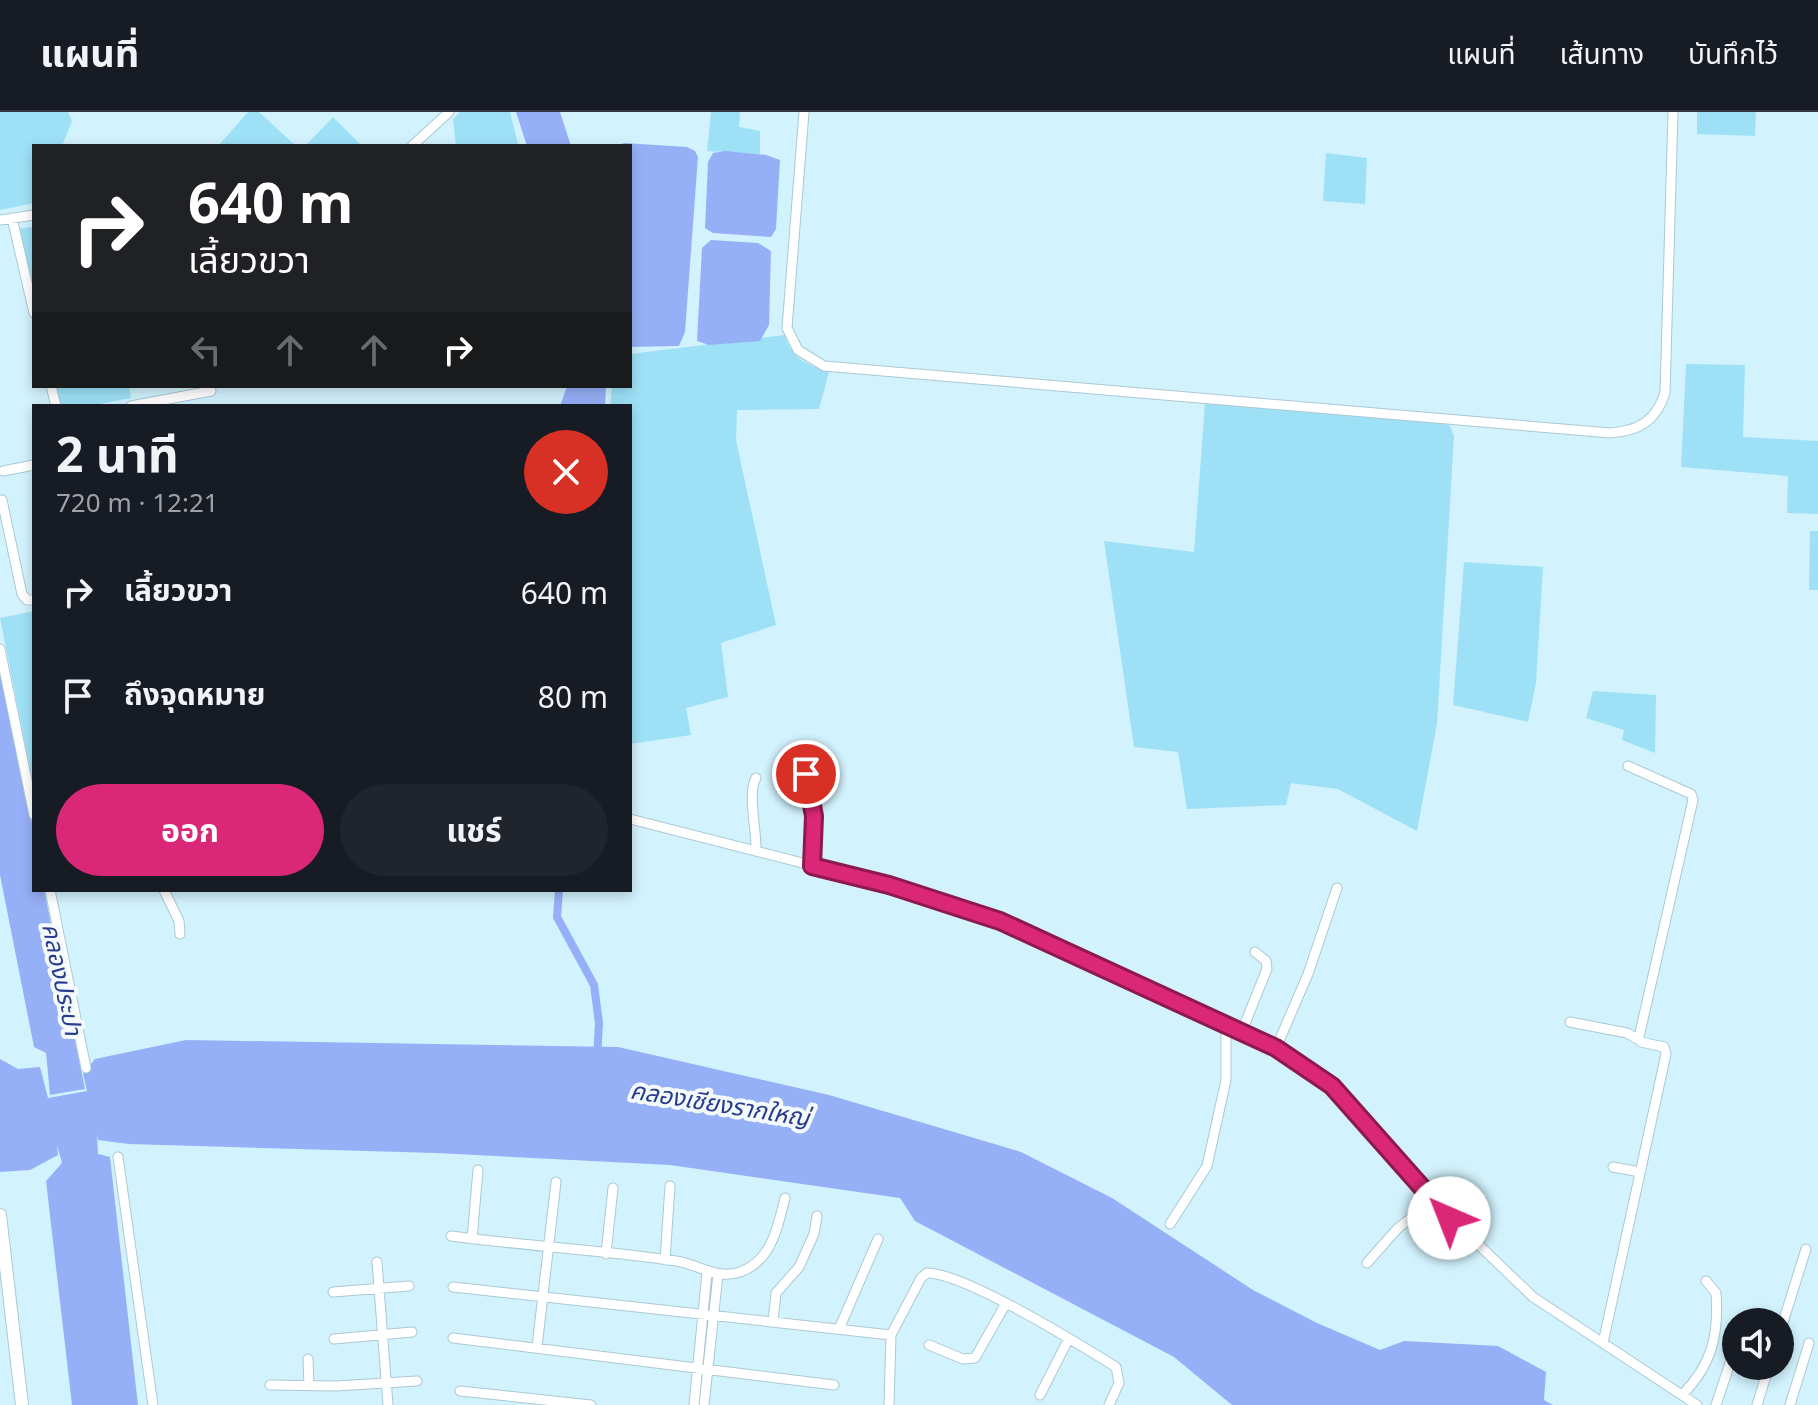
<!DOCTYPE html>
<html lang="th">
<meta charset="utf-8">
<style>
body{margin:0;font-family:"Noto Sans","Noto Sans Thai",sans-serif;background:#20242c;color:#f1f3f6;height:100vh;display:flex;flex-direction:column;font-size:30px;white-space:nowrap}
*{box-sizing:border-box;margin:0}
p{font-size:26px;color:#9ea1a6}
.icon{flex:none;width:44px;height:44px;fill:none;stroke:currentColor;stroke-width:2;stroke-linecap:round;stroke-linejoin:round}
.map{position:relative;flex:1;overflow:hidden}
.side{position:absolute;left:32px;top:292px;width:600px;height:488px;display:flex;flex-direction:column;background:#171b24;border-radius:0px;box-shadow:0 4px 12px #0003}
.side>*{flex:none}
.banner{position:absolute;left:32px;top:32px;width:600px;height:244px;border-radius:0px;box-shadow:0 4px 12px #0003;background:#202124;color:#fff;overflow:hidden}
.tools{position:absolute;left:1722px;top:1196px;display:grid;gap:16px}
.tools a{display:grid;place-items:center;width:72px;height:72px;border-radius:50%;background:#171b24;box-shadow:0 4px 12px #0003;font-size:40px}
.pin{position:absolute;display:grid;place-items:center;width:68px;height:68px;color:#fff;margin:-34px;border:4px solid #fff;border-radius:50%;box-shadow:0 2px 8px #0007}
.me{position:absolute;width:88px;margin:-44px;rotate:316deg;stroke-linejoin:round;filter:drop-shadow(0 0 6px #0008)}
.turn{display:flex;align-items:center;gap:28px;height:168px;padding:0 24px;font-size:36px}
.turn .icon{width:104px;height:104px;stroke-width:2.5}
.turn b{display:block;font-size:56px;line-height:68px}
.lanes{display:flex;align-items:center;height:76px;padding:0 24px;background:#0003;justify-content:center;gap:40px;direction:ltr}
.lanes .off{opacity:.35}
.round{display:grid;place-items:center;flex:none;width:84px;height:84px;border-radius:42px;background:#20242c}
.summary{display:flex;align-items:center;justify-content:space-between;height:136px;padding:0 24px}
h1{font-size:48px;font-weight:700;line-height:60px}
.action{display:flex;gap:16px;margin-top:auto;padding:16px 24px}
.action a{flex:1;height:92px;border-radius:48px;background:#db2777;color:#fff;font-size:32px;font-weight:700;line-height:92px;text-align:center}
.action a+a{background:#20242c;color:#f1f3f6}
ul{padding:0;list-style:none}
li{display:flex;align-items:center;gap:24px;height:104px;padding:0 24px}
li div{flex:1}
li b{display:block;font-size:30px}
li em{font-style:normal}
header{display:flex;align-items:center;gap:48px;box-sizing:border-box;height:112px;padding:0 40px;background:#171b24;border-bottom:2px solid #363941}
header strong{font-size:38px}
nav{display:flex;gap:44px;margin-inline-start:auto;font-size:28px}
.map>svg:first-child{display:block}
.green{fill:#9ee1f7}
.water{fill:#96b0f7}
.lines{fill:none;stroke-linecap:round;stroke-linejoin:round}
.canal{stroke:#96b0f7;stroke-width:8}
.minor-casing{stroke:#aac9d4;stroke-width:11}
.highway-casing{stroke:#aac9d4;stroke-width:14}
.minor{stroke:#fff;stroke-width:9}
.highway{stroke:#fff;stroke-width:12}
.route-casing{stroke:#8e194d;stroke-width:20}
.route{stroke:#db2777;stroke-width:14}
.labels{text-anchor:middle;dominant-baseline:central;stroke-width:8;stroke-linejoin:round;paint-order:stroke}
.water-label{font-size:24px;font-style:italic;fill:#283c8d;stroke:#f4fafc}
</style>
<header>
<strong>แผนที่</strong>
<nav><a>แผนที่</a><a>เส้นทาง</a><a>บันทึกไว้</a></nav>
</header>
<div class="map">
<svg width="1818" height="1293" viewBox="0 0 1818 1293">
<rect width="100%" height="100%" fill="#d2f2fd"/>
<path class="green" d="M0,0H68L72,9L62,34H34V91L0,98Z
M248,0H259L296,34H218Z
M460,0H510L518,32L456,34L453,7Z
M711,0H740L739,15L760,19V42L707,39Z
M1697,0H1756L1755,24L1697,22Z
M333,5L362,34H305Z
M1326,41L1367,46L1365,92L1323,89Z
M34,115V201L14,117Z
M785,223C791,247 807,252 829,260L819,297L737,298L736,328L776,513L721,531L728,585L686,596L691,623L630,632V294H610L612,274H630V242Z
M1686,252L1745,253L1743,325L1818,329V402L1787,401L1788,364L1681,355Z
M51,274H129L131,286L89,294H56Z
M1205,291L1441,309L1450,314L1454,324L1437,612L1417,719L1338,677L1291,671L1286,693L1187,697L1178,640L1134,635L1104,429L1194,440Z
M1810,419H1818V478H1809Z
M1464,450L1543,455L1536,571L1528,610L1453,593Z
M34,499V676L0,506Z
M1593,579L1656,583L1655,641L1622,628L1624,618L1586,606Z"/>
<path class="water" d="M516,0H560L571,34H527Z
M624,31L687,35L695,39L698,45L685,220L679,234L630,235V34H617Z
M725,39L766,43L780,48L776,117L771,125L713,121L705,116L708,50L713,41Z
M711,128L758,131L771,139L769,213L760,229L709,233L697,229L702,136Z
M567,274H606L605,294H560Z
M0,561L34,720V778H44L85,977L50,983L46,941L34,935L0,763Z
M186,928L618,935L829,983L1021,1040L1112,1086L1253,1178L1317,1211L1380,1238L1404,1229L1498,1234L1546,1260L1544,1288L1553,1293H1232L1174,1245L915,1109L900,1086L670,1053L436,1041L129,1032L98,1028L97,1023L98,1042L110,1045L138,1293H72L46,1069L62,1051L57,1033L58,1043L30,1058L0,1060V947L18,957L40,955L48,986L87,979L83,962L95,947Z"/>
<g class="lines">
<path class="canal" d="M559,778L557,805L594,873L599,911L597,945"/>
<g class="minor-casing">
<path id="minor" d="M804,0L787,216L798,238L824,254L1610,321C1639,319 1656,309 1665,281L1673,0
M412,34L449,0
M12,106L34,201
M0,108L34,103
M51,274L56,294
M131,294L211,279
M3,359L34,353
M2,388L22,482L27,488H34
M0,537L34,703
M806,662L814,704L812,754
M630,707L889,773L1000,809L1276,936L1332,974L1433,1089L1533,1185L1697,1293
M756,739C757,721 747,679 756,666
M50,778L86,956
M164,778L179,809L180,822
M1570,910L1627,921L1639,928
M1242,919L1267,857L1266,849L1255,840
M1276,936L1308,862L1337,776
M118,1045L153,1293
M1613,1055L1640,1060
M1170,1112L1207,1054L1226,968V913
M451,1124C526,1134 601,1138 676,1149C698,1152 716,1168 740,1160C772,1149 778,1114 785,1086
M472,1127L478,1058
M606,1142L613,1076
M665,1148L670,1074
M377,1150L388,1293
M1367,1151L1398,1116L1433,1089
M453,1175L891,1223
M333,1180L409,1174
M773,1209L776,1181L799,1155L814,1122L817,1104
M839,1217L878,1127
M1780,1220L1806,1137
M453,1226L834,1273
M334,1227L412,1220
M1603,1231L1666,942L1664,935L1641,930L1639,925L1693,688L1691,682L1628,654
M929,1233L963,1247L975,1246L1005,1193
M537,1235L556,1070
M308,1247L309,1274
M270,1273L336,1274L417,1269
M460,1279L591,1293
M1040,1283L1068,1228
M1682,1283C1712,1253 1719,1223 1716,1181L1706,1169
M694,1293L707,1161
M704,1293L718,1162
M889,1293L891,1223L921,1166L927,1161C965,1161 1079,1232 1116,1255L1119,1271L1109,1293
M1716,1293L1732,1245
M1757,1293L1769,1254
M1790,1293L1809,1231"/>
</g>
<g class="highway-casing">
<path id="highway" d="M0,1103L22,1293"/>
</g>
<use href="#minor" class="minor"/>
<use href="#highway" class="highway"/>
</g>
<g class="lines">
<g class="route-casing">
<path id="route" d="M806,662L814,704L812,754L889,773L1000,809L1276,936L1332,974L1449,1106"/>
</g>
<use href="#route" class="route"/>
</g>
<g class="labels">
<g class="water-label">
<text transform="translate(63 867) rotate(78)">คลองประปา</text>
<text transform="translate(720 991) rotate(9)">คลองเชียงรากใหญ่</text>
</g>
</g>
</svg>
<div class="tools">
<a><svg class="icon" aria-label="sound" viewBox="0 0 24 24"><path d="M4 9h4l5-4v14l-5-4H4zM17 9q2 3 0 6"/></svg></a>
</div>
<div class="pin" style="left:806px;top:662px;background:#d93025"><svg class="icon" aria-label="arrive" viewBox="0 0 24 24"><path d="M6 21V4h12l-3 4 3 4H6"/></svg></div>
<svg class="me" style="left:1449px;top:1106px" viewBox="-20 -20 40 40"><circle r="19" fill="#fff"/><path d="M0-13L10 11 0 6-10 11z" fill="#db2777"/></svg>
<div class="banner">
<div class="turn"><svg class="icon" aria-label="right" viewBox="0 0 24 24"><path d="M7 20v-9h11M14 6l5 5-5 5"/></svg><div><b>640 m</b>เลี้ยวขวา</div></div>
<div class="lanes"><svg class="icon off" aria-label="left" viewBox="0 0 24 24"><path d="M17 20v-9H6M10 6l-5 5 5 5"/></svg><svg class="icon off" aria-label="ahead" viewBox="0 0 24 24"><path d="M12 20V5M6 11l6-6 6 6"/></svg><svg class="icon off" aria-label="ahead" viewBox="0 0 24 24"><path d="M12 20V5M6 11l6-6 6 6"/></svg><svg class="icon" aria-label="right" viewBox="0 0 24 24"><path d="M7 20v-9h11M14 6l5 5-5 5"/></svg></div>
</div>
<section class="side">
<div class="summary"><div><h1>2 นาที</h1><p>720 m · 12:21</p></div><a class="round" style="background:#d93025;color:#fff"><svg class="icon" aria-label="close" viewBox="0 0 24 24"><path d="M6 6l12 12M18 6L6 18"/></svg></a></div>
<ul>
<li><svg class="icon" aria-label="right" viewBox="0 0 24 24"><path d="M7 20v-9h11M14 6l5 5-5 5"/></svg><div><b>เลี้ยวขวา</b></div><em>640 m</em></li>
<li><svg class="icon" aria-label="arrive" viewBox="0 0 24 24"><path d="M6 21V4h12l-3 4 3 4H6"/></svg><div><b>ถึงจุดหมาย</b></div><em>80 m</em></li>
</ul>
<div class="action"><a>ออก</a><a>แชร์</a></div>
</section>
</div>
